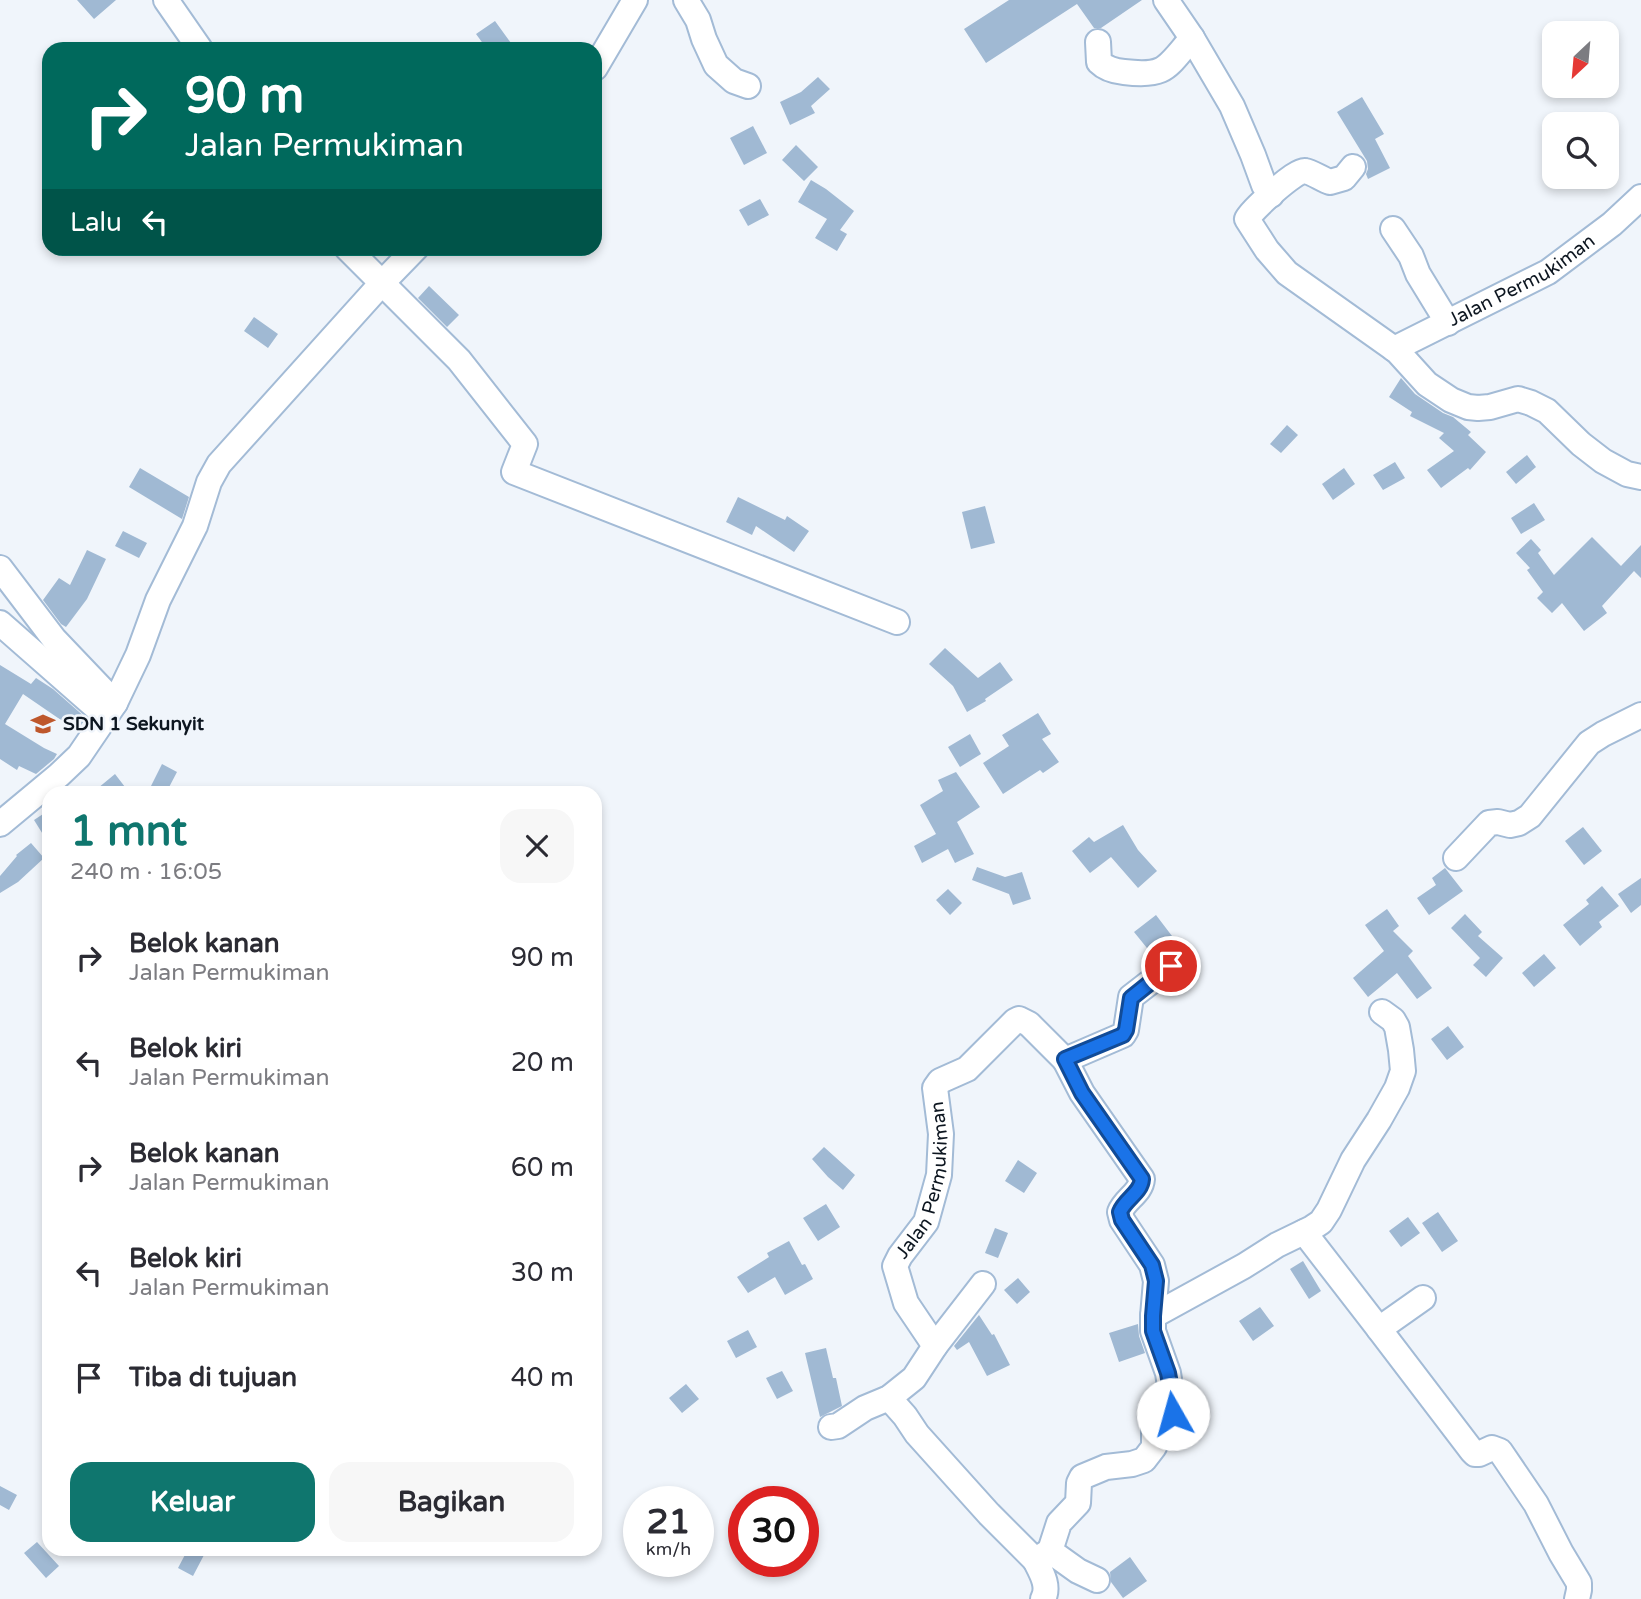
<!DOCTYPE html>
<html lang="id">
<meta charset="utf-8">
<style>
body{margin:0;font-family:"Varela Round",sans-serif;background:#f7f7f7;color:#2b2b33;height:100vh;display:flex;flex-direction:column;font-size:26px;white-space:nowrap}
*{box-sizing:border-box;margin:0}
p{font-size:23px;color:#7c7c81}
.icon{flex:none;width:38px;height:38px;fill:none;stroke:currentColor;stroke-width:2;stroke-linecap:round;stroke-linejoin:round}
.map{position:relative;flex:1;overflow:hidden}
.side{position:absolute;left:42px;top:786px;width:560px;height:770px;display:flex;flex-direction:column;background:#fff;border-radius:21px;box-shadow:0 4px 10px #0003}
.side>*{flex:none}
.top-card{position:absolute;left:42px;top:42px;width:560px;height:214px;border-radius:21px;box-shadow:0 4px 10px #0003;background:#00695c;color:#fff;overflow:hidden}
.needle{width:46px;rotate:206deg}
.tools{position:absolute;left:1542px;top:21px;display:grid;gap:14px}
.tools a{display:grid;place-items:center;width:77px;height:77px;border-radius:14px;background:#fff;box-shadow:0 4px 10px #0003;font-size:35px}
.speed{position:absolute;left:623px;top:1486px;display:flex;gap:14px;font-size:35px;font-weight:700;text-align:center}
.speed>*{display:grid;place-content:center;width:91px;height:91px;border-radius:50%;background:#fff;box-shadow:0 4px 10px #0003;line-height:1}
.speed small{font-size:18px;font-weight:400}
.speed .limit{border:10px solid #d22;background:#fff;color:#111}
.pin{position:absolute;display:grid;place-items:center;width:60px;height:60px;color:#fff;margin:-30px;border:4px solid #fff;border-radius:50%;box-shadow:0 2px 7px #0007}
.me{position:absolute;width:77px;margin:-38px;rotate:353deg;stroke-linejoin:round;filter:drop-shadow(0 0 5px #0008)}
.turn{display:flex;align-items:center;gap:24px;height:147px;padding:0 28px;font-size:32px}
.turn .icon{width:91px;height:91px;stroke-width:2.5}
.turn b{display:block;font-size:49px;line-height:60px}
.then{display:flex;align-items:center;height:66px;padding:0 28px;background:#0003;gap:14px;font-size:26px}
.round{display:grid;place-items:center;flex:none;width:74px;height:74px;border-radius:21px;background:#f7f7f7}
.headline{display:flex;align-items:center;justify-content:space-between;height:119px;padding:0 28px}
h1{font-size:42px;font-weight:700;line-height:52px;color:#0f766e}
.primary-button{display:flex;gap:14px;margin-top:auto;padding:14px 28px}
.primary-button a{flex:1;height:80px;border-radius:21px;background:#0f766e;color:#fff;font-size:28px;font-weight:700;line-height:80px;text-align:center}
.primary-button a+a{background:#f7f7f7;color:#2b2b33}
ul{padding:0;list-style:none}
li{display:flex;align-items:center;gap:21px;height:105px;padding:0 28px}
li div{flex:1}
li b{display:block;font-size:26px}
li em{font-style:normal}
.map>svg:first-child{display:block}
.building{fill:#a0b9d3}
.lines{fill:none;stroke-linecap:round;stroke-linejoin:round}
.minor-casing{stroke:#a3bbd6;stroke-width:28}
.minor{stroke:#fff;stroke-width:24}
.route-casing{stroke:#114b97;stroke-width:18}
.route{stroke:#1a73e8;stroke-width:12}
.labels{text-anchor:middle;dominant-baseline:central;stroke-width:5;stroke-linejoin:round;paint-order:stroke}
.street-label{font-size:19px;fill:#0d1620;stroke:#f0f5fb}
.poi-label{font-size:19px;font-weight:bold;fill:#0d1620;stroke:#f0f5fb;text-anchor:start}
</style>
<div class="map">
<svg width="1641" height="1599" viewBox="0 0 1641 1599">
<rect width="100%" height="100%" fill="#f0f5fb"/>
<path class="building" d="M77,0H116L94,19Z
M1009,0H1142L1101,28H1094L1077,4L986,63L964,29Z
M495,21L511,43L503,49H487L476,34Z
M818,77L830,89L811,106L815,113L790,125L780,102L801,92Z
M1362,97L1384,134L1375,139L1390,168L1368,179L1366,174L1368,169L1367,161L1337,112Z
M753,126L767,153L744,165L730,138Z
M796,145L818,167L804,181L782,160Z
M811,180L826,189L854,211L840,230L847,234L837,251L815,238L827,219L798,202Z
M760,199L769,215L748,226L739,210Z
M429,286L459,315L447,327L418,298Z
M254,317L278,334L268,348L244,331Z
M1401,378L1415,394L1443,413L1453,417L1471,432L1468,435L1486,452L1470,470L1468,468L1441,488L1427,470L1454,451L1439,438L1444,433L1410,416L1412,412L1389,397Z
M1287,425L1298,435L1281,453L1270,444Z
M1527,455L1536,467L1516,484L1506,472Z
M1395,462L1405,478L1383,490L1373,475Z
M140,468L189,497L182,519L129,487Z
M1344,468L1355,484L1333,500L1322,484Z
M738,497L785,520L787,516L809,531L794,552L756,526L752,535L726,522Z
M1534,503L1545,520L1521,534L1511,518Z
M985,506L995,543L971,549L962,512Z
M123,531L147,543L139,558L115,546Z
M1592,537L1621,566L1641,545V578L1634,571L1602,606L1607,613L1584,631L1562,603L1552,613L1537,598L1543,592L1527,570L1530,568L1516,553L1531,539L1541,550L1538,553L1554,575Z
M87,550L106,559L87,599L66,627L61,624L43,600L59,578L70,585Z
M945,648L978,678L1000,662L1013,680L985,699L986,701L967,712L953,686L929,664Z
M0,665L31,684L36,678L53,689L86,718L77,731L23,694L5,724L44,748L57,754L54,759L36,774L19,766L17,770L0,759Z
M1038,713L1051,734L1042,739L1059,762L1043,773L1040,770L1003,794L983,763L1009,746L1002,735Z
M970,734L981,754L960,767L948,747Z
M162,764L177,772L166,793L151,786Z
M956,772L980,807L957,822L974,854L955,863L948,849L922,863L914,846L936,834L920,805L943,791L938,780Z
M115,774L125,787L119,793H92Z
M49,810V844L34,820Z
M1123,825L1138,850L1157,871L1138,888L1111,857L1090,873L1072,851L1089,837L1094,842Z
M1583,827L1602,851L1584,865L1565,841Z
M31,843L44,858L18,882L0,893V876L17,856L16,855Z
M977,867L1005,877L1022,872L1031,899L1013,905L1009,894L972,880Z
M1445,868L1463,891L1429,915L1417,898L1436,885L1432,878Z
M1641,878V905L1631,913L1618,894Z
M1602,886L1619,906L1599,922L1602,927L1580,946L1563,925L1589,904L1586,900Z
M948,889L962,903L950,915L936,900Z
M1387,909L1399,926L1393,931L1413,951L1408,956L1432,988L1417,999L1397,973L1368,997L1353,978L1384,951L1365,925Z
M1465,914L1482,932L1478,936L1503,958L1486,977L1473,965L1480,958L1451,928Z
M1156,915L1172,936L1151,953L1134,932Z
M1544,954L1556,968L1534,987L1522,973Z
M1448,1026L1464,1047L1447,1060L1431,1039Z
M824,1147L855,1175L843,1190L828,1177L812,1159Z
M1018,1160L1037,1173L1024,1193L1005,1181Z
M826,1204L840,1227L818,1241L803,1218Z
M1438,1212L1458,1241L1442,1252L1422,1223Z
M1408,1217L1420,1233L1401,1247L1389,1231Z
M995,1228L1008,1233L998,1258L985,1253Z
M789,1241L802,1265L805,1264L813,1279L785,1295L775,1277L748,1293L737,1277L769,1257L767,1253Z
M1303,1261L1321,1291L1309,1299L1290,1269Z
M1018,1278L1030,1292L1017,1304L1004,1290Z
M1260,1307L1274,1326L1253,1341L1239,1321Z
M979,1315L992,1335L994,1334L1010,1365L987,1376L969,1342L957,1350L954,1346Z
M1138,1324L1139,1336L1145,1353L1119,1362L1109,1333Z
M748,1330L757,1347L736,1358L727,1341Z
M826,1348L833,1378H836L842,1406L820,1417L805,1353Z
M782,1371L793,1391L777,1399L766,1378Z
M686,1384L699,1399L682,1413L669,1398Z
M0,1486L17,1495L9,1510L0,1505Z
M37,1542L59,1566L46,1578L24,1553Z
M188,1549H193L204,1555L193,1576L178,1568Z
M1130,1557L1147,1581L1123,1598L1111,1582L1110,1572Z"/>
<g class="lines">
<g class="minor-casing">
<g id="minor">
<path d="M166,0L200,49"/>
<path d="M686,0L698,20L704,39L716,65L734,81L748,86"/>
<path d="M1166,0L1192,38L1232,106L1253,155L1264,185L1271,195"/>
<path d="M1098,42L1099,62C1106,69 1114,71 1124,72C1166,77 1166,68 1192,38"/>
<path d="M595,68L635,0"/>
<path d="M1353,167L1344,178L1330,182C1323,180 1312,172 1305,171C1296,169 1251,211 1247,219L1267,250L1287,273L1397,351L1427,384L1451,400L1468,407L1478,408L1490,407L1518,399L1531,403L1547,411L1581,444L1603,461L1627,474L1641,477"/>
<path d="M1393,229L1411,256L1418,274L1448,323"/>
<path d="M347,248L459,360L525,444L514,472L897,622"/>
<path id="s1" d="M1394,349L1548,272L1612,224L1641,197"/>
<path d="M0,568L54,639L115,703"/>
<path d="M0,623L106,716"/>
<path d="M0,824L59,775L79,756L115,703L138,655L158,600L195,526L209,482L219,464L382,283L416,248"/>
<path d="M1456,858L1489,823L1498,822L1510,825L1519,823L1530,816L1589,743L1603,734L1641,715"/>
<path d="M1304,1232L1379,1329"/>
<path d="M1423,1298L1379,1329L1472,1451L1475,1454H1479L1492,1448L1500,1451L1536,1504L1561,1553L1579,1583V1590L1577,1599"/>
<path d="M1153,1316L1156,1281L1152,1265L1122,1220L1120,1212C1125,1199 1141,1193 1142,1179L1082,1093L1065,1060L1123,1035L1126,1030L1131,997L1171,966"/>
<path d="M935,1346L983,1284"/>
<path d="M889,1398L905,1416L917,1434L989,1514L1035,1560"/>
<path id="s2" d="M831,1427L838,1426L865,1408L889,1398L914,1378L935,1346L906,1303L895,1266L900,1256L926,1222L939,1175L941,1134L935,1088L940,1081L967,1069L1015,1021L1019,1019L1029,1024L1065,1060"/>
<path d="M1050,1551L1059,1523L1078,1503L1079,1483L1082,1477L1106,1467L1132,1464L1144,1460L1154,1447V1425L1172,1415L1174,1412L1168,1373L1153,1331V1316L1244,1266L1277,1245L1312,1228L1321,1222L1329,1210L1353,1160L1379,1120L1397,1088L1403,1071L1401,1050L1397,1027L1393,1020L1382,1012"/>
<path d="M1043,1599C1050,1586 1041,1572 1035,1560L1050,1551L1078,1571L1097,1580"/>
</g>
</g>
<use href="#minor" class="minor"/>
</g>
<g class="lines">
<g class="route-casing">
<path id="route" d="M1171,966L1131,998L1126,1030L1123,1035L1065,1059L1082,1093L1142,1179C1141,1193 1125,1199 1120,1212L1122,1220L1152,1265L1156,1281L1153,1316V1331L1168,1373L1175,1411L1173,1414"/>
</g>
<use href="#route" class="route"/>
</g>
<defs>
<g id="school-bare" transform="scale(1.89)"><path d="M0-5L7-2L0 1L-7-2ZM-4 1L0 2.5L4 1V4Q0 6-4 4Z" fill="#be572c" stroke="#f0f5fb" stroke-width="2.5" paint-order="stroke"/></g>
</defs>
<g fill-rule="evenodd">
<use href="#school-bare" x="43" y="724"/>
</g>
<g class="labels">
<g class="street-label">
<text stroke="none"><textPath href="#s1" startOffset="145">Jalan Permukiman</textPath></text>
<text stroke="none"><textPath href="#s2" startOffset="320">Jalan Permukiman</textPath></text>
</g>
<g class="poi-label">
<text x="63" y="724">SDN 1 Sekunyit</text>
</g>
</g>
</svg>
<div class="tools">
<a><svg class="needle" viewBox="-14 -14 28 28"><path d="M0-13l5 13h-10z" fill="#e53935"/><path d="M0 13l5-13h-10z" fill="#7c7c81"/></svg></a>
<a><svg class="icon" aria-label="search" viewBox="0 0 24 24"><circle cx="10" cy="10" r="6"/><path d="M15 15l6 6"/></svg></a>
</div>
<div class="speed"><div>21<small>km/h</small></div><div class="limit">30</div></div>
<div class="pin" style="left:1171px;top:966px;background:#d93025"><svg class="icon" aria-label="arrive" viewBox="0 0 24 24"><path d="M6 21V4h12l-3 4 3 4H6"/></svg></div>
<svg class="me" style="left:1173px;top:1414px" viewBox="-20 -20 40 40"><circle r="19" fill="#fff"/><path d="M0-13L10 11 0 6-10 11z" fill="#1a73e8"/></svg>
<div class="top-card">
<div class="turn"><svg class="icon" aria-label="right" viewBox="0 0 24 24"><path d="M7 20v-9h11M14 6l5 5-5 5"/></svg><div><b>90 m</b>Jalan Permukiman</div></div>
<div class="then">Lalu<svg class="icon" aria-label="left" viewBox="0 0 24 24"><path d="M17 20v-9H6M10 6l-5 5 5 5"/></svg></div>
</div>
<section class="side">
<div class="headline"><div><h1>1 mnt</h1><p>240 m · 16:05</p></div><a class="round"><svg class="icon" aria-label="close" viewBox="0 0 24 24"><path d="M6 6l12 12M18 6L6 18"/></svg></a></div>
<ul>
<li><svg class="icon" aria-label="right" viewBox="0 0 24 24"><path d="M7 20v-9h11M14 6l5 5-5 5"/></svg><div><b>Belok kanan</b><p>Jalan Permukiman</p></div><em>90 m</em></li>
<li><svg class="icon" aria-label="left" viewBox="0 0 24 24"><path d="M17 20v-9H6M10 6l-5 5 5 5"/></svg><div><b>Belok kiri</b><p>Jalan Permukiman</p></div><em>20 m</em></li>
<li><svg class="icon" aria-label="right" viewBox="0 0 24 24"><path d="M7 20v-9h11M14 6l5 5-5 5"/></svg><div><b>Belok kanan</b><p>Jalan Permukiman</p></div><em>60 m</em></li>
<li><svg class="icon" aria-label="left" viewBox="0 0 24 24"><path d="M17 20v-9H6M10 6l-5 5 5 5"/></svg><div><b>Belok kiri</b><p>Jalan Permukiman</p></div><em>30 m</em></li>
<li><svg class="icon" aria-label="arrive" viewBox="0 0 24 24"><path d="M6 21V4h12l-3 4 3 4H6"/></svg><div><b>Tiba di tujuan</b></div><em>40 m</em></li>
</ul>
<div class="primary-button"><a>Keluar</a><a>Bagikan</a></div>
</section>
</div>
